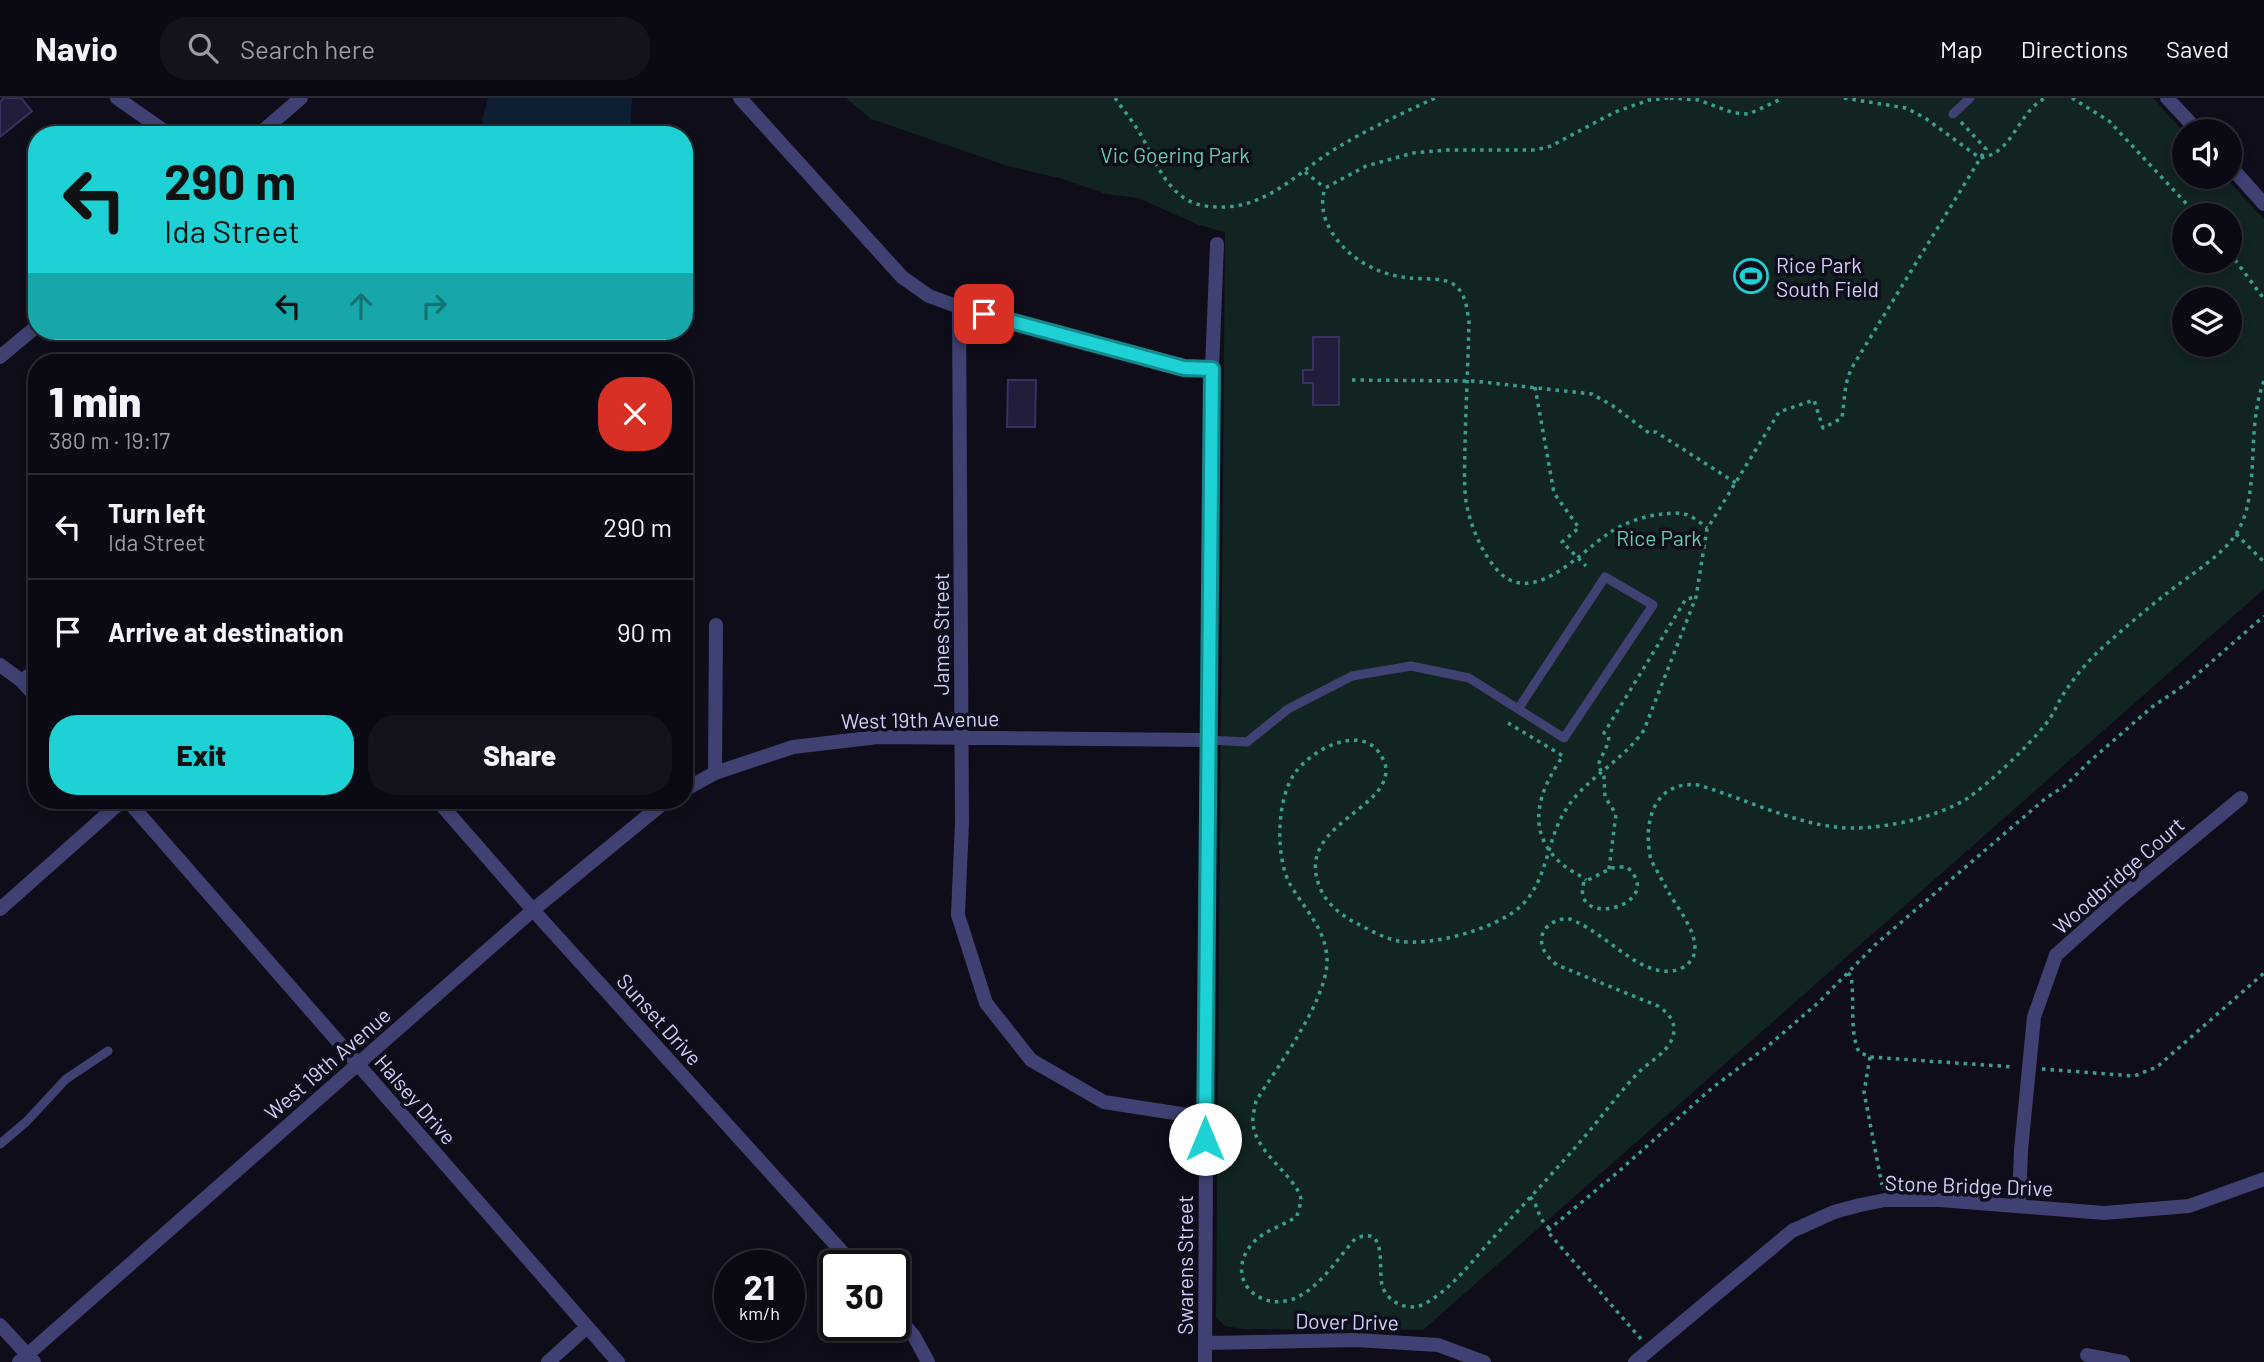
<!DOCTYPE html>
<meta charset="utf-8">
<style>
body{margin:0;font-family:Barlow,sans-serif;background:#14131d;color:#f1f3f6;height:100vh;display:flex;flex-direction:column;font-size:26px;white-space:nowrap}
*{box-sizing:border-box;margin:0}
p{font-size:23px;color:#9a9aa0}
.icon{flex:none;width:38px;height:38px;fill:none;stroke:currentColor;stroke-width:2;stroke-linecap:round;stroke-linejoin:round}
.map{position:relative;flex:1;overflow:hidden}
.sheet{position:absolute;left:28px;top:256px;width:665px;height:455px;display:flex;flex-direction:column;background:#0b0a14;border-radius:28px;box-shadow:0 4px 10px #0003,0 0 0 2px #2b2b34}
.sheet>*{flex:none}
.banner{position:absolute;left:28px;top:28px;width:665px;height:214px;border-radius:28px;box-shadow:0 4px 10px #0003,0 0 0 2px #2b2b34;background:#1ed1d4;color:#111;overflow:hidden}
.tools{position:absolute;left:2172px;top:21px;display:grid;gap:14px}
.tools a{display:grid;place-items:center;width:70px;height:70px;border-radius:50%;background:#0b0a14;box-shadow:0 4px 10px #0003,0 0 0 2px #2b2b34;font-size:35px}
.speed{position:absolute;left:714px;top:1152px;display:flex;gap:14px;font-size:35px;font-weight:700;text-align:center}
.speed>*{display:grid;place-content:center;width:91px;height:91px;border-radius:50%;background:#0b0a14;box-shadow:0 4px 10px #0003,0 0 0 2px #2b2b34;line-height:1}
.speed small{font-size:18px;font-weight:400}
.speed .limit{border:4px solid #111;border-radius:10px;background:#fff;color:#111}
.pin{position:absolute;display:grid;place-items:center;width:60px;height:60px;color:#fff;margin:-30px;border-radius:14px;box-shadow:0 4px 10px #0006}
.me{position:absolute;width:77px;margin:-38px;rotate:0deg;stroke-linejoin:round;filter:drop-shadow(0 0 5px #0008)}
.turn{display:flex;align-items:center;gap:24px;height:147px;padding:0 21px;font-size:32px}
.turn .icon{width:91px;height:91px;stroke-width:2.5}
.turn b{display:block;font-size:49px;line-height:60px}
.lanes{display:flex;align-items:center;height:66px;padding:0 21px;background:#0003;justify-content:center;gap:35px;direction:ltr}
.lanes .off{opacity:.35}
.round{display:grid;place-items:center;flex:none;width:74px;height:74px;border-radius:28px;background:#14131d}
.headline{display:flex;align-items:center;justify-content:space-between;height:119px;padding:0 21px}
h1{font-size:42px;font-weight:800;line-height:52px}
.button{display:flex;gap:14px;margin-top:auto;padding:14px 21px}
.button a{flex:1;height:80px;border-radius:28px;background:#1ed1d4;color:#111;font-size:28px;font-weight:800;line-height:80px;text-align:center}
.button a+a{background:#14131d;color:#f1f3f6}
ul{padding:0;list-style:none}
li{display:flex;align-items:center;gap:21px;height:105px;padding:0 21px;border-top:2px solid #2b2b34}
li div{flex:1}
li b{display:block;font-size:26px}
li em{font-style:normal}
header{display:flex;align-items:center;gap:42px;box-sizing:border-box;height:98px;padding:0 35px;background:#0b0a14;border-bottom:2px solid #2b2b34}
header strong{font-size:33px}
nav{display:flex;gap:38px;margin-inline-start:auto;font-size:24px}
.search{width:490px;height:63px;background:#14131d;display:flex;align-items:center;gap:18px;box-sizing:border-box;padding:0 24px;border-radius:28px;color:#9a9aa0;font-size:26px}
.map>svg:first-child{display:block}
.green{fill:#112421;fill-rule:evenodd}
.water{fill:#0e1f33}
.building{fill:#201c39;stroke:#373162;stroke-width:2}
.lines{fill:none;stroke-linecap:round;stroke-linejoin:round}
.path{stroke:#3c9e90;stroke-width:3.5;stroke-dasharray:3.5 5;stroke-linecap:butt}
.service{stroke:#3f4173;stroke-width:9}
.minor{stroke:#3f4173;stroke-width:14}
.tertiary{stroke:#3f4173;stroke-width:14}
.route-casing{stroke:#14888a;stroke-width:18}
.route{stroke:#1ed1d4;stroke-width:12}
.labels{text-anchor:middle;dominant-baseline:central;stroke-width:7;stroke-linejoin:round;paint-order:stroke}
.park-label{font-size:21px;fill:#65cdaa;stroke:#0f0d1a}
.poi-label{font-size:21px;fill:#cfcef8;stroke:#0f0d1a;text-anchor:start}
.street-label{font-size:21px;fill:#cfcef8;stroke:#0f0d1a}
</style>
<header>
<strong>Navio</strong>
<div class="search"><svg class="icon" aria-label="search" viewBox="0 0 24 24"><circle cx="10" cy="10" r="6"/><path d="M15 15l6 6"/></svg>Search here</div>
<nav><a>Map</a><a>Directions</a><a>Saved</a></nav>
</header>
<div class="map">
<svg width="2264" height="1264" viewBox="0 0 2264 1264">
<rect width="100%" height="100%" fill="#0f0d1a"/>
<path class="green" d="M846,0H2153L2184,34V79H2225L2264,121V491L1423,1232L1243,1231L1225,1228L1216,1219L1225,134L1199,127L1138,100L1106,96L1059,80L1008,68L871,21ZM2184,117H2230V163H2184ZM2184,201H2230V247H2184Z"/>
<path class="water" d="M488,0H632L630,37H488L482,22Z"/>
<path class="building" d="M4,0H21L32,13L0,39V4Z
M77,27L102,36V37H73Z
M1313,239H1339V307H1313V285H1303V272H1313Z
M1008,282H1036L1035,329H1007Z"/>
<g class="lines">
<path class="path" d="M1115,0C1124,13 1135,26 1142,39C1155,62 1162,84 1184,100C1195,107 1207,109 1219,109C1270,110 1300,71 1340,48C1370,30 1403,15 1435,0
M1668,0L1649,2L1615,14L1551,48L1536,52H1446L1413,55L1366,68L1325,90C1320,106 1323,121 1333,136C1350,162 1379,177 1410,180C1424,182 1446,178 1457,189C1466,198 1467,211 1469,224C1468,264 1466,305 1465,346C1465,366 1463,389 1467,409C1472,430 1480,450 1493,467C1528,515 1578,456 1609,435C1624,425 1646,417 1664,416C1672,415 1682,414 1690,418C1696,421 1702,426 1707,430
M1670,0L1698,2L1734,15L1749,16L1783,0
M1844,0L1906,10L1925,20L1980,60C2014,55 2016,16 2045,0
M2072,0L2109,23L2197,117
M1961,24L1986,51L1851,271L1846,286L1842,320L1823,330L1814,302L1779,314L1707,431L1696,499L1644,632C1622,664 1585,680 1565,713C1546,743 1548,783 1520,809C1495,831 1431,849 1398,843C1383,840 1368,831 1354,824C1340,816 1327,806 1320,790C1294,728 1386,714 1386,672C1386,665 1382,659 1378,653C1357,627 1310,653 1295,675C1276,701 1275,761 1291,788C1306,813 1328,834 1327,865C1325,905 1278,968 1256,1003C1255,1010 1252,1018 1253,1025C1255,1055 1297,1079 1301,1101C1301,1106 1298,1113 1297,1118C1282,1129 1263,1132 1251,1147C1222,1184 1266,1220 1303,1196C1324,1183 1338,1160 1355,1141C1388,1125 1378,1170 1382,1187C1384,1195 1391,1203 1399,1206C1407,1210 1416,1210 1424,1206C1451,1192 1473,1162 1493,1140C1524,1106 1556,1072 1586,1037C1603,1017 1619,995 1637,976C1647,965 1664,957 1671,943C1679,927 1670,916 1658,908L1557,867C1534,850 1536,825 1567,820C1596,830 1618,855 1645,868C1657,873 1669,876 1682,870C1713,853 1680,814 1669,795C1663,784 1657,773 1651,762C1642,725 1654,682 1698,687C1743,700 1788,723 1835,729C1873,734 1935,721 1968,700C1991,684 2027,649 2045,627C2052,619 2056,609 2061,600C2072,582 2086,565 2101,551C2122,532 2144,513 2166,496C2189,477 2228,455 2240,429C2260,389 2246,329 2264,283
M1305,74L1325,90
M2230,155L2264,201
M1352,282L1473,283L1592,296L1613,308L1649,335L1656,334L1736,385
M1535,289L1554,395L1579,430L1562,444L1586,468
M2236,436L2264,464
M1508,625L1563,658C1538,694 1524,734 1563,767C1570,773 1579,776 1586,782
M1620,769H1627C1669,807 1569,833 1584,784L1612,770Z
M1609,771L1616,716L1605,699L1604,679L1598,667L1609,643L1608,637L1604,635L1686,501L1696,499
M1848,875L1851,878C1855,902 1849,933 1859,954L1870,959L2014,969
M1870,959L1864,994L1882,1087
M2042,971L2134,978L2157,969L2264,875
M1530,1099C1540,1109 1536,1119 1550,1131
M1641,1241L1547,1133L1618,1074L1712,990L1768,948L1819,904L1877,845L2046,700L2066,687L2090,663L2152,609L2186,586L2264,518"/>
<path class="service" d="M1953,16L1970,0
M1208,642L1247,644L1288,611L1352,578L1411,568L1469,580L1564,640L1653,507L1605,479L1518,611
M0,1046L26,1024L66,981L108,953"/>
<path class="minor" d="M117,0L170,37
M740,0L902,179L929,198L959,209L1184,270L1212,271
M959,209L962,724L958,817L986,905L1031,962L1104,1004L1181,1016L1205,1017
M0,567L22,583L37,600
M22,583L37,571
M715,675L716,527
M684,692L715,675L793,649L878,639L1208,642
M127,702L618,1264
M437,702L533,812L854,1167
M0,811L123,702
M2019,1107L2021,1052L2034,919L2056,857L2121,799L2241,700
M894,1215L914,1238L928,1264
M0,1227L34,1264
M1206,1245L1356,1242L1438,1247L1484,1264
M2087,1257L2123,1264
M19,1264L533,812L667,702
M548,1264L587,1229
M1205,1264L1208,642L1212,271L1217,146
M1635,1264L1792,1133L1834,1114L1860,1107L1885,1102H1940L2104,1115L2189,1108L2264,1081"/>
<path class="tertiary" d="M2167,0L2198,33
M258,37L301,0
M2230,68L2264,106
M0,259L37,228"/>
</g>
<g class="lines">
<g class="route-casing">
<path id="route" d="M984,216L1184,270L1212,271L1205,1041"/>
</g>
<use href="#route" class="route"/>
</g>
<defs>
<g id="stadium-ring" transform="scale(1.75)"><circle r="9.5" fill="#0f0d1a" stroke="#1ed1d4" stroke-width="1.5"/><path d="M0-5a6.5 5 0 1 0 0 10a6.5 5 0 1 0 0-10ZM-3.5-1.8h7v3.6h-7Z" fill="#1ed1d4"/></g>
</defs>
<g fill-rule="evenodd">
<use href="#stadium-ring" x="1751" y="178"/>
</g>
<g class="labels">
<g class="park-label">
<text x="1175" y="56">Vic Goering Park</text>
<text x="1659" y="439">Rice Park</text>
</g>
<g class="poi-label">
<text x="1776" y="166">Rice Park<tspan x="1776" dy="24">South Field</tspan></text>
</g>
<g class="street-label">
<text transform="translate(940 536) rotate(-90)">James Street</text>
<text transform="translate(920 621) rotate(-1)">West 19th Avenue</text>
<text transform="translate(2118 777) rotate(-41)">Woodbridge Court</text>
<text transform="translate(660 921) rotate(48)">Sunset Drive</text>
<text transform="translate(327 965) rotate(-41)">West 19th Avenue</text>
<text transform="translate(416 1001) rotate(49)">Halsey Drive</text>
<text transform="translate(1969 1087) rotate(2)">Stone Bridge Drive</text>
<text transform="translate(1184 1167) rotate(-90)">Swarens Street</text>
<text transform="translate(1347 1223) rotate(1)">Dover Drive</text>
</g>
</g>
</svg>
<div class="tools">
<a><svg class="icon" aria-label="sound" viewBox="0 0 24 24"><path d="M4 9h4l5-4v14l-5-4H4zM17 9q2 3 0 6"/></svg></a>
<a><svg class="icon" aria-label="search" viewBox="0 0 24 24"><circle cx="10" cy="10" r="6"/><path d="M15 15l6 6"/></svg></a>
<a><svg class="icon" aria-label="layers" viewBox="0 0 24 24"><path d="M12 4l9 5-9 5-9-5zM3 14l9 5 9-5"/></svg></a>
</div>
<div class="speed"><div>21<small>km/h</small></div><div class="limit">30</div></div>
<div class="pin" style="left:984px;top:216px;background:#d93025"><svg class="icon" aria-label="arrive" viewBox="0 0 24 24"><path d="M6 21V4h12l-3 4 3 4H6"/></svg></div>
<svg class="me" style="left:1205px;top:1041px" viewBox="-20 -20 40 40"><circle r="19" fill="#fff"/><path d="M0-13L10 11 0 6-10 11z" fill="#1ed1d4"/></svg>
<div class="banner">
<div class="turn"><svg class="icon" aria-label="left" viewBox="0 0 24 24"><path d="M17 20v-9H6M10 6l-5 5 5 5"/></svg><div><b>290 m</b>Ida Street</div></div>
<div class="lanes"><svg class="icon" aria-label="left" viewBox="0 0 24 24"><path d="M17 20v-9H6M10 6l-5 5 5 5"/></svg><svg class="icon off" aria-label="ahead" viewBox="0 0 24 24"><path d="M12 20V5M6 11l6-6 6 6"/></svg><svg class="icon off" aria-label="right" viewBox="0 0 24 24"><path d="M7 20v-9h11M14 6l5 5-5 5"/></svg></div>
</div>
<section class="sheet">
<div class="headline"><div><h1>1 min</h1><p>380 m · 19:17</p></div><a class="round" style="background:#d93025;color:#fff"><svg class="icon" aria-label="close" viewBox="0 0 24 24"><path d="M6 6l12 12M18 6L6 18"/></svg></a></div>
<ul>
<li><svg class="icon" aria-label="left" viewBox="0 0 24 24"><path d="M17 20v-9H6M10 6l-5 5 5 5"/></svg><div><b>Turn left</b><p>Ida Street</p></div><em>290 m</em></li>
<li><svg class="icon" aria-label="arrive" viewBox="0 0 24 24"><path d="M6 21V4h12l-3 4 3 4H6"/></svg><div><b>Arrive at destination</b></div><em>90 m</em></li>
</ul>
<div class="button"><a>Exit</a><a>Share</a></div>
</section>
</div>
